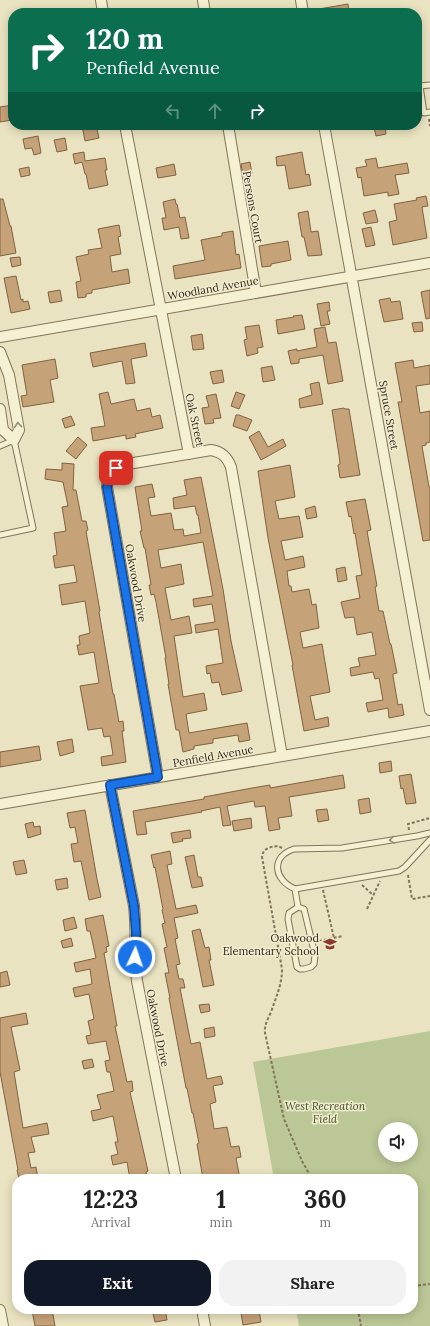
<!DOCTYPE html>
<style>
body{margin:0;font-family:Lora,serif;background:#f2f2f2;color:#222;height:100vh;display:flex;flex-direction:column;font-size:15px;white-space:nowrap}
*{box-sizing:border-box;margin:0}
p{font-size:13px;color:#767676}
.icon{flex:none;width:22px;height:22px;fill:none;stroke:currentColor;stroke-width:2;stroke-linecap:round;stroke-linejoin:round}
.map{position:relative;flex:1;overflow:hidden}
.side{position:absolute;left:12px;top:1174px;width:406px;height:140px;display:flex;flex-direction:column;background:#fff;border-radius:16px;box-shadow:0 2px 10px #0003}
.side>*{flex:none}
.hud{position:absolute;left:8px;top:8px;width:414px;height:122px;border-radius:16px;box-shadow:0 2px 10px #0003;background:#0b6e4f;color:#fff;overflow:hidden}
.controls{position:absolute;left:378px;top:1122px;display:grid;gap:8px}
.controls a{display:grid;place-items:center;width:40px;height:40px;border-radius:50%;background:#fff;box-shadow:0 2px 10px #0003;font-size:20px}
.pin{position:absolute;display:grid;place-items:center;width:34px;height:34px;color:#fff;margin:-17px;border-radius:8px;box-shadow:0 2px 6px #0006}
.me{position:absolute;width:44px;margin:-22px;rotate:3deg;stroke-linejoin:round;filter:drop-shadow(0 0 3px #0008)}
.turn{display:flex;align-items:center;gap:14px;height:84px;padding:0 12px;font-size:18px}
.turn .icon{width:52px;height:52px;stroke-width:2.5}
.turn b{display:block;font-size:28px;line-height:34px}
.lanes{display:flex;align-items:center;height:38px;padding:0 12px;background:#0003;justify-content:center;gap:20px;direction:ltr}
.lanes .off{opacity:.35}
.eta{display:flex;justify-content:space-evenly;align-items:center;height:68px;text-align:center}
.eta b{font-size:24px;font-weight:800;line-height:28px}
.button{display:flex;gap:8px;margin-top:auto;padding:8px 12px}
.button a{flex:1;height:46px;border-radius:16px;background:#111827;color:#fff;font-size:16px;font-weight:800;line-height:46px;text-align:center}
.button a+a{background:#f2f2f2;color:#222}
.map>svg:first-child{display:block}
.green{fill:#bbc796;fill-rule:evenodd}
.building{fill:#c6a279;stroke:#7f6241}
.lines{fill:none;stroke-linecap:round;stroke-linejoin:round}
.service-casing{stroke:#82745a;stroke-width:7}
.minor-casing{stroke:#82745a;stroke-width:12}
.path{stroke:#82745a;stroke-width:2;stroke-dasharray:3 2;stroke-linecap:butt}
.service{stroke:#f6f0d3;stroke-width:5}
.minor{stroke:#f6f0d3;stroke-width:10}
.oneway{stroke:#948d78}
.route-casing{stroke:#114b97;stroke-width:10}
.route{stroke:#1a73e8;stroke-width:7}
.labels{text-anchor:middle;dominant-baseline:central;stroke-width:3;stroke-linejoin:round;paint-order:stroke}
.street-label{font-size:11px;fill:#332a1d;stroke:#f2eccf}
.poi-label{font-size:11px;fill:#332a1d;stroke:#f2eccf;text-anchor:end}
.park-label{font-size:11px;font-style:italic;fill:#3e4e25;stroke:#f2eccf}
</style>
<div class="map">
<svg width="430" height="1326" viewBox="0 0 430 1326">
<rect width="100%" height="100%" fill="#eae3c1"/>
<path class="green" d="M430,1031V1326H299L296,1309H413V1179H274L253,1062ZM385,1129H411V1155H385Z"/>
<path class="building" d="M348,4L349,13H320L319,9Z
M13,105V115H11L12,120L0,122V107Z
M82,125H96L99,138L85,141Z
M385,125L386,134L376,136L374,127Z
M38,136L41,153L34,155L32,148L25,149L23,139Z
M65,138L67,150L57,152L54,140Z
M84,152L85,161L105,158L107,170H105L108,185L89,189L86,174H85L82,162L75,164L73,154Z
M302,152L306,175L309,174L311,185L289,189L285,165L277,166L276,157Z
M376,158L378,168L407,163L409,173L395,175L399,194L388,196V192L364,196L361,177L358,178L356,168L367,166L365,160Z
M250,162L252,174L243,176L241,164Z
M174,164L176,175L158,178L156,168Z
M29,167L30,175L21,177L19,169Z
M426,196L428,206L422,207L427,238L393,245L389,222L397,220L394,204L417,200L416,198Z
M0,199H3L10,226H11L16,253L0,256Z
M175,199L176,204H177L180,218L185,217L189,238L181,239L179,227L164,230L162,218H166L163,202Z
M375,210L378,222L366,224L363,213Z
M308,211L311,232L318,231L322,255L308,256L304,237H302L298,213Z
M119,225L121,236L118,237L121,254L110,256L112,272L128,269L130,283L92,290V293L86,294V297L78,298L76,282L81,281L76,257L89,254L88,250L102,248L98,229Z
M371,227L375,245L366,247L362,229Z
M233,231L236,255L239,254L241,268L175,279L173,266L205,260L201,240L222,236V233Z
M288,241L291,260L271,264V266L262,267L259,246Z
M20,257L21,265L12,267L10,258Z
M16,276L21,300L23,299V302L28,301L30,309L11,313L4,278Z
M60,290L62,301L50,303L48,292Z
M430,290V318L426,319L421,292Z
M390,298L391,302L400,301L403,319L384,322L379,300Z
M329,302L330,311H327L330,324L321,326L317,304Z
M302,315L305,329L278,334L276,320L294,317L293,316Z
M422,322L423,331L414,332L412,323Z
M259,325L263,347L257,348L258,353L247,356L244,340L247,339L245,327Z
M325,327L328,343L336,342L343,381L328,384L323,355L299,359V363L291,364L288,351L297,349V351L317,347L314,329Z
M202,334L204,349L193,350L191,336Z
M145,343L147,356L131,359L135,383L126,384L122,361L93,367L90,353Z
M55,359L58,378L50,380L54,402L23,407L21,396L27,395L22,365Z
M413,360L414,368L430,365V384L416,386L420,413L430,411V442L426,443V445L422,446L429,487H430V540L423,541L398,402H402L395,363Z
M272,366L275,380L263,382L261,368Z
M222,370L224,382L213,384L210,372Z
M319,382L323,404L300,408L299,399L312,395L310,384Z
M108,392L111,404L134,399L137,411L150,408L152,417L160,415L163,428L135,434L136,437L126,439V435L93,441L91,428L105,426L99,394Z
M236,392L245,395L239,409L231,406Z
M216,394L221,418L213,419L214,423L205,424L202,408L209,407L206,396Z
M344,408L345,409H349L360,475L340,478L338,465L340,464L339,455L332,410Z
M236,415H239L252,420L247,431L233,426Z
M71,416L75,425L65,428L62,419Z
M259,431L268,447L283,439L286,446L261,460L249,437Z
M78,437L87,445L76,459L66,451Z
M62,463L74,464L73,490H76L82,521H86L88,530L86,531L100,611L99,612L113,694H114L119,722L123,721L124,731H122L126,762L102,766L101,757L113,755L110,736L104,737L102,728L88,730L80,686L99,683L94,652L79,655L77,645H80L79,636L90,633L85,601L62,605L59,585L77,582L74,565L55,568L53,556L57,555L54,533L66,531L62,507L68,506L63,482L45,479L46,469L62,470Z
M290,465L295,497L275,501L279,519L299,516L303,537L281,541L285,560L303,556L305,567L287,571L289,586H291L292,592L309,589L312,605L316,604L319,628L300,632L303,648L322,644L330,692L310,696L315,720L328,717L329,726L304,731L292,665H293L268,538L258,471Z
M201,477L223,589L231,641L242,691L222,695L219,682L212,683L210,673L207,674L206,666L223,663L218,629L196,633L195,625L215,622L212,604L194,607L193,599L213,596L203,542L158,550L161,568L181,564L184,584L165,588L171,620L189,616L192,633L174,636L183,697L204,693L207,710L186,714L189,733L247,723L250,740L239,742L238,735L213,739V743L194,746V749L183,752L179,730H176L168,684H169L165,658H166L156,602L154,594L151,595L149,585H151L145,548H144L140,531H142L135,487L152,484L155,497L148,498L151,516L171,513L174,530L183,529L184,536L201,533L198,515H197L195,506L174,509L173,498L187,495L184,480Z
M365,499L371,530L367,531L377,586L375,587L379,611H383L390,644H391L397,673L393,674V676L398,705L402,704L404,715L389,718L388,708L368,712L366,703L383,700L379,678L375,679L373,672L351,676L350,668L360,666L358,658L376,655L372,632L357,635L354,617L345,618L341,602L360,598L356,576L362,575L355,533L354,534L351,516L349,517L346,502Z
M315,506L317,517L307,519L305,509Z
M345,567L347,580L338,582L336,569Z
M72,739L74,752L60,756L57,742Z
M39,746L41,760L0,767V752Z
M391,761L392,771L380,773L379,763Z
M411,774L416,803L406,804L403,788L401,789L399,776Z
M343,775L345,788L289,797L292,816L278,818L280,829L269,831L265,806L255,807L254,801L227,806L231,825L223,826L220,807L201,811L202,812L145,822L147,834L137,835L133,811L204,799V797L252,788L270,785V788Z
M369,798L371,812L360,814L358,800Z
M327,809L329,820L318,822L316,810Z
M85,810L97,879L101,897L89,900L81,861L74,862L71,844L78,843L75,827L70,828L67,813Z
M251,818L252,828L234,831L232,821Z
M33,822L34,827L40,826L41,834L28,838L25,824Z
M190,830L191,838L182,839L183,841L173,843L171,833Z
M170,851L172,864L167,865L176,909L196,905L198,913L174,918L178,938L175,939L180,964L176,965L179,979H183L185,988H180L191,1044L200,1042L207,1079L221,1076L223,1084L213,1086L216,1102L210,1104L214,1129L227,1127L231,1147L239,1146L241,1157L236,1158L240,1179H203L197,1144L199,1143L193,1113H192L187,1088H186L169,998H170L165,973H169L164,948L167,947L162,924L165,923L162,910L163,909L161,899L155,867L154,868L151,855Z
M194,855L198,877H201L203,886L192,888L185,857Z
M24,860L27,873L16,875L13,862Z
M67,878L68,888L57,890L55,880Z
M103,915L109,946L106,947L107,952L104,953L117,1026H115L127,1082L132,1081L133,1091L130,1092L148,1171L146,1172L147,1179H130L127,1162L113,1165L111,1156L118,1154L115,1142H118L113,1116L93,1121L91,1111L101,1109L97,1095L114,1091L110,1072H107L105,1061L110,1060L106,1041L88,1044L86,1036L91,1035L88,1021L94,1019L89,994L75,997L73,988L92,984L90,969L76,972L74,963L96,958L90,931H87L85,919Z
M74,917L77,928L65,931L63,920Z
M200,929L205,948L209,947L211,960H209L214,985L203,987L192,931Z
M71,938L73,946L63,948L61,941Z
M7,971L10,985L0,987V973Z
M209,1004L210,1011L201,1013L199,1005Z
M26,1013L28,1024L11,1027L20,1070L14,1072L23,1128L47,1123L49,1134L31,1137L35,1152L28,1153L31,1168L36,1167L38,1179H19L17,1170H18L0,1072V1018Z
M214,1027L215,1036L205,1038L204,1029Z
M92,1059L94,1067L84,1069L82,1061Z
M37,1309H52L55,1326H35L32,1310Z
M152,1309H165L167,1320L155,1322Z
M259,1310L261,1322L243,1325L241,1313Z"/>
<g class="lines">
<g class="service-casing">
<path id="service" d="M430,85L420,86L424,113L430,112
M0,446L14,440L33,528L0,535
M430,833L417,836L342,848L294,849C270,857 274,880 295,889L399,871L405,867L430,840
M295,889L298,907
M298,907L304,909L315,955L314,964L311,967L304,969H300L297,967L288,919L289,913Z"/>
</g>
<g class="minor-casing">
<path id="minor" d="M101,0L103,13
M203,0L205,13
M301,0L303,13
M125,125L189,454
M228,125L256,293
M324,125L430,710
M0,337L430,263
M0,352L9,375L19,430L14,440L3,430L0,409
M158,777L107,487C108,476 112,470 122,465L211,450C222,452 227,457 231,467L282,756
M110,785L134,906C137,931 134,956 137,981L176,1179
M0,804L430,731
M202,1309L205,1326
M0,1310L3,1326"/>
</g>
<path class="path" d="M429,119L430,126
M409,830L408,824L430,818
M282,848L278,846C270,847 263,848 262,857L282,969C282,985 276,997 271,1012C268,1019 264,1025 265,1033L284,1119L302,1161L312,1179
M408,875L412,899L430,896
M362,885L373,895
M323,890L334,938
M367,909L380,881
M319,941L343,936
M413,1286L430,1284
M358,1309L361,1326"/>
<use href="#service" class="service"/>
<use href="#minor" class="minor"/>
</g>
<defs><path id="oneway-chevron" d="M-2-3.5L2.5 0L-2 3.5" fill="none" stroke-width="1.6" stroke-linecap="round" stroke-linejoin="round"/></defs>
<g class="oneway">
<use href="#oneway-chevron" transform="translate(18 425) rotate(-95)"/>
<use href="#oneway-chevron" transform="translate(392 840) rotate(171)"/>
</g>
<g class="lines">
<g class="route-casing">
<path id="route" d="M116,468C110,474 108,479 107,487L158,777L110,785L134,906L136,933L135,957"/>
</g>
<use href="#route" class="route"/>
</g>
<defs>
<g id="school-bare" transform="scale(1.08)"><path d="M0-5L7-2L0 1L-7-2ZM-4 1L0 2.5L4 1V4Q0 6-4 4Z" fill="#8c392e" stroke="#f2eccf" stroke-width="2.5" paint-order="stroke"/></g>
</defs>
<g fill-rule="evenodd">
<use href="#school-bare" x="330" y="944"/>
</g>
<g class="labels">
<g class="street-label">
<text transform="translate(253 207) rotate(80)">Persons Court</text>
<text transform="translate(213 288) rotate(-10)">Woodland Avenue</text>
<text transform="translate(389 415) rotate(80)">Spruce Street</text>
<text transform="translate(195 420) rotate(78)">Oak Street</text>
<text transform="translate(136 583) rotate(80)">Oakwood Drive</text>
<text transform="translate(213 756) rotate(-10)">Penfield Avenue</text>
<text transform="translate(158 1028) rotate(79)">Oakwood Drive</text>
</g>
<g class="poi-label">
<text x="319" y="938">Oakwood<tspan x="319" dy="13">Elementary School</tspan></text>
</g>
<g class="park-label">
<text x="325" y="1106">West Recreation<tspan x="325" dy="13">Field</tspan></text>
</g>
</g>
</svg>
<div class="controls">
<a><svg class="icon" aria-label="sound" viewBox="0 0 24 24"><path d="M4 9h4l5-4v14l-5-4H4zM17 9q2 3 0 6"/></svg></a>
</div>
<div class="pin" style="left:116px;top:468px;background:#d93025"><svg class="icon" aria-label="arrive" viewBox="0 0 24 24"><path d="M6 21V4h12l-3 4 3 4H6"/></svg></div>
<svg class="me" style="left:135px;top:957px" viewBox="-20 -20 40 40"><circle r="17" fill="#1a73e8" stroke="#fff" stroke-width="3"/><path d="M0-11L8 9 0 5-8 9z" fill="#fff"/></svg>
<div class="hud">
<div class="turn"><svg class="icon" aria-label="right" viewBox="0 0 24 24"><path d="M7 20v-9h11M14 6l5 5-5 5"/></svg><div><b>120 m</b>Penfield Avenue</div></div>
<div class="lanes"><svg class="icon off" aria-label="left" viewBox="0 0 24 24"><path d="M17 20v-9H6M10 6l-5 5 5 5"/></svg><svg class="icon off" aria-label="ahead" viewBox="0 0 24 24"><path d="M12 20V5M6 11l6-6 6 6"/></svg><svg class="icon" aria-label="right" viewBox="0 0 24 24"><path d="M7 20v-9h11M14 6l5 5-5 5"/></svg></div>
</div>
<section class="side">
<div class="eta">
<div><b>12:23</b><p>Arrival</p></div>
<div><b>1</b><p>min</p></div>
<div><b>360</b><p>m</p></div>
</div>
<div class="button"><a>Exit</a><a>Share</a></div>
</section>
</div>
